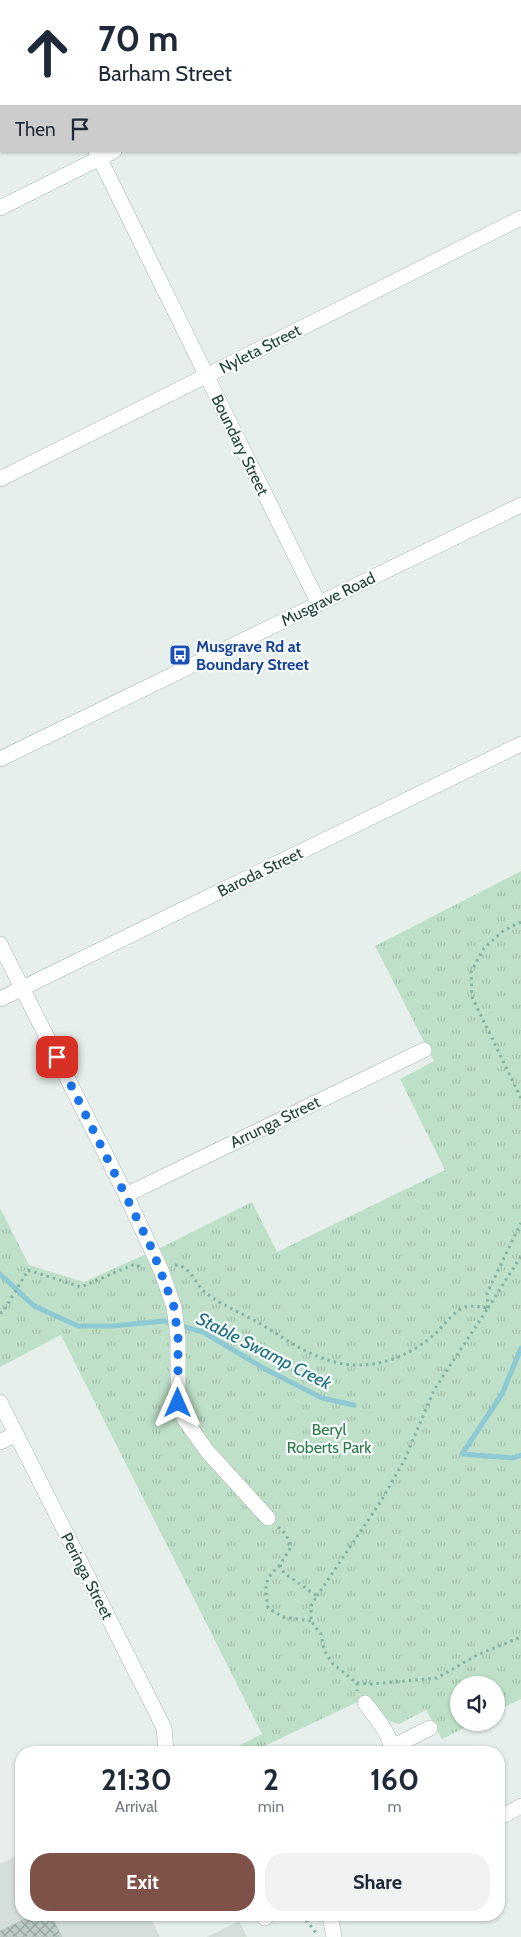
<!DOCTYPE html>
<style>
body{margin:0;font-family:Cabin,sans-serif;background:#f2f2f3;color:#1f2937;height:100vh;display:flex;flex-direction:column;font-size:19px;white-space:nowrap}
*{box-sizing:border-box;margin:0}
p{font-size:16px;color:#747a83}
.icon{flex:none;width:28px;height:28px;fill:none;stroke:currentColor;stroke-width:2;stroke-linecap:round;stroke-linejoin:round}
.map{position:relative;flex:1;overflow:hidden}
.panel{position:absolute;left:15px;top:1746px;width:490px;height:175px;display:flex;flex-direction:column;background:#fff;border-radius:20px;box-shadow:0 1px 4px #0004}
.panel>*{flex:none}
.top-card{position:absolute;left:0px;top:0px;width:521px;height:152px;box-shadow:0 1px 4px #0004;background:#fff;color:#1f2937;overflow:hidden}
.buttons{position:absolute;left:450px;top:1676px;display:grid;gap:10px}
.buttons a{display:grid;place-items:center;width:55px;height:55px;border-radius:50%;background:#fff;box-shadow:0 1px 4px #0004;font-size:25px}
.pin{position:absolute;display:grid;place-items:center;width:42px;height:42px;color:#fff;margin:-21px;border-radius:10px;box-shadow:0 2px 8px #0006}
.me{position:absolute;width:55px;margin:-28px;rotate:0deg;stroke-linejoin:round;filter:drop-shadow(0 0 4px #0008)}
.turn{display:flex;align-items:center;gap:18px;height:105px;padding:0 15px;font-size:22px}
.turn .icon{width:65px;height:65px;stroke-width:2.5}
.turn b{display:block;font-size:35px;line-height:42px}
.then{display:flex;align-items:center;height:48px;padding:0 15px;background:#0003;gap:10px;font-size:19px}
.eta{display:flex;justify-content:space-evenly;align-items:center;height:85px;text-align:center}
.eta b{font-size:30px;font-weight:700;line-height:35px}
.cta{display:flex;gap:10px;margin-top:auto;padding:10px 15px}
.cta a{flex:1;height:58px;border-radius:20px;background:#7f5249;color:#fff;font-size:20px;font-weight:700;line-height:58px;text-align:center}
.cta a+a{background:#f2f2f3;color:#1f2937}
.map>svg:first-child{display:block}
.built{fill:#d4dfda}
.grass{fill:url(#grass-tufts)}
.lines{fill:none;stroke-linecap:round;stroke-linejoin:round}
.stream{stroke:#8ec9d4;stroke-width:5}
.building{fill:url(#building-cross-hatch);stroke:#b8c9c2}
.minor-casing{stroke:#a8b8b2;stroke-width:16}
.path{stroke:#86b3a5;stroke-width:3;stroke-dasharray:2.5 4;stroke-linecap:butt}
.minor{stroke:#fff;stroke-width:15}
.route{stroke:#1a73e8;stroke-width:9;stroke-dasharray:0 16.2}
.labels{text-anchor:middle;dominant-baseline:central;stroke-width:4.5;stroke-linejoin:round;paint-order:stroke}
.street-label{font-size:16px;fill:#24423a;stroke:#f7fbf9}
.transit-label{font-size:16px;font-weight:bold;fill:#164399;stroke:#f7fbf9;text-anchor:start}
.park-label{font-size:16px;fill:#2d7a4b;stroke:#f7fbf9}
.water-label{font-size:18px;font-style:italic;fill:#1c6f80;stroke:#f7fbf9}
</style>
<div class="map">
<svg width="521" height="1937" viewBox="0 0 521 1937">
<defs>
<pattern id="grass-tufts" width="24" height="20" patternUnits="userSpaceOnUse" patternTransform="scale(1.25)"><rect width="24" height="20" fill="#bfe0c8"/><path d="M3 7l-1-3M5 7V3M7 7l1-3M15 17l-1-3M17 17v-4M19 17l1-3" fill="none" stroke="#a4c1ad"/></pattern>
<pattern id="building-cross-hatch" width="8" height="8" patternUnits="userSpaceOnUse" patternTransform="scale(1.25)"><rect width="8" height="8" fill="#bbcac4"/><path d="M0 0l8 8M0 8l8-8" fill="none" stroke="#98a6a0"/></pattern>
</defs>
<rect width="100%" height="100%" fill="#e6efeb"/>
<path class="built" d="M21,1853V1915H149L160,1937H0V1864Z
M239,1921L247,1937H207Z"/>
<path class="grass" d="M521,871V1699L496,1711V1685H459V1722L474,1723L442,1739L426,1710L399,1724L389,1721L368,1697L252,1752H226L262,1734L61,1335L0,1367V1208L29,1265L84,1282L164,1246L252,1202L277,1252L445,1170L400,1079L434,1061L375,946Z"/>
<g class="lines">
<path class="stream" d="M0,1274L34,1306L78,1326H113L163,1321L203,1332L265,1369L322,1398L354,1405
M521,1348L502,1394L462,1454L513,1458L521,1455"/>
</g>
<path class="building" d="M33,1915H51L62,1937H0V1931Z"/>
<g class="lines">
<g class="minor-casing">
<path id="minor" d="M21,0L22,1
M412,1L415,0
M96,151L319,604
M0,208L114,151
M0,479L521,218
M0,759L521,505
M0,944L126,1195L161,1270L174,1307L178,1337V1403L185,1420L207,1451L268,1518
M0,999L521,744
M126,1195L424,1050
M0,1402L164,1728L166,1752
M0,1442L16,1434
M365,1703C374,1715 394,1738 391,1752
M392,1747L430,1728
M499,1818L521,1806
M330,1915L334,1937
M265,1918L267,1915"/>
</g>
<path class="path" d="M521,922L503,931L484,948L471,972L472,997L521,1098
M175,1265C191,1266 194,1283 205,1292C222,1306 242,1313 261,1324C285,1339 307,1355 335,1362C370,1372 411,1357 437,1332C445,1324 454,1311 465,1307C473,1305 480,1307 488,1308L434,1390L404,1461L381,1501L317,1596
M488,1308L487,1293L521,1223
M488,1308L521,1256
M0,1313L3,1312L28,1270L81,1287L135,1264L143,1269
M278,1527L286,1534L291,1547L280,1565L284,1573L317,1596L311,1606V1621L321,1634L324,1650L333,1664L357,1683V1691
M280,1565C263,1580 265,1587 268,1608L283,1617L311,1621
M357,1683L371,1684L437,1678L477,1655L521,1637
M302,1915L317,1934"/>
<use href="#minor" class="minor"/>
</g>
<g class="lines">
<path class="route" d="M57,1057L152,1249L174,1307L178,1337V1403"/>
</g>
<defs>
<g id="bus-square" transform="scale(1.125)"><rect x="-9" y="-9" width="18" height="18" rx="4" fill="#1a4fb4" stroke="#f7fbf9"/><path d="M-5-6H5V4H4V6H2V4H-2V6H-4V4H-5ZM-3.5-4V0h7V-4ZM-3.5 1.2v1.5H-2V1.2ZM2 1.2v1.5H3.5V1.2Z" fill="#fff"/></g>
</defs>
<g fill-rule="evenodd">
<use href="#bus-square" x="180" y="655"/>
</g>
<g class="labels">
<g class="street-label">
<text transform="translate(260 349) rotate(-27)">Nyleta Street</text>
<text transform="translate(240 445) rotate(64)">Boundary Street</text>
<text transform="translate(328 599) rotate(-26)">Musgrave Road</text>
<text transform="translate(260 872) rotate(-26)">Baroda Street</text>
<text transform="translate(275 1122) rotate(-26)">Arrunga Street</text>
<text transform="translate(87 1576) rotate(63)">Peringa Street</text>
</g>
<g class="transit-label">
<text x="196" y="646">Musgrave Rd at<tspan x="196" dy="18">Boundary Street</tspan></text>
</g>
<g class="park-label">
<text x="329" y="1429">Beryl<tspan x="329" dy="18">Roberts Park</tspan></text>
</g>
<g class="water-label">
<text transform="translate(264 1351) rotate(27)">Stable Swamp Creek</text>
</g>
</g>
</svg>
<div class="buttons">
<a><svg class="icon" aria-label="sound" viewBox="0 0 24 24"><path d="M4 9h4l5-4v14l-5-4H4zM17 9q2 3 0 6"/></svg></a>
</div>
<div class="pin" style="left:57px;top:1057px;background:#d93025"><svg class="icon" aria-label="arrive" viewBox="0 0 24 24"><path d="M6 21V4h12l-3 4 3 4H6"/></svg></div>
<svg class="me" style="left:178px;top:1403px" viewBox="-20 -20 40 40"><path d="M0-17L14 15 0 8-14 15z" fill="#1a73e8" stroke="#fff" stroke-width="4"/></svg>
<div class="top-card">
<div class="turn"><svg class="icon" aria-label="ahead" viewBox="0 0 24 24"><path d="M12 20V5M6 11l6-6 6 6"/></svg><div><b>70 m</b>Barham Street</div></div>
<div class="then">Then<svg class="icon" aria-label="arrive" viewBox="0 0 24 24"><path d="M6 21V4h12l-3 4 3 4H6"/></svg></div>
</div>
<section class="panel">
<div class="eta">
<div><b>21:30</b><p>Arrival</p></div>
<div><b>2</b><p>min</p></div>
<div><b>160</b><p>m</p></div>
</div>
<div class="cta"><a>Exit</a><a>Share</a></div>
</section>
</div>
